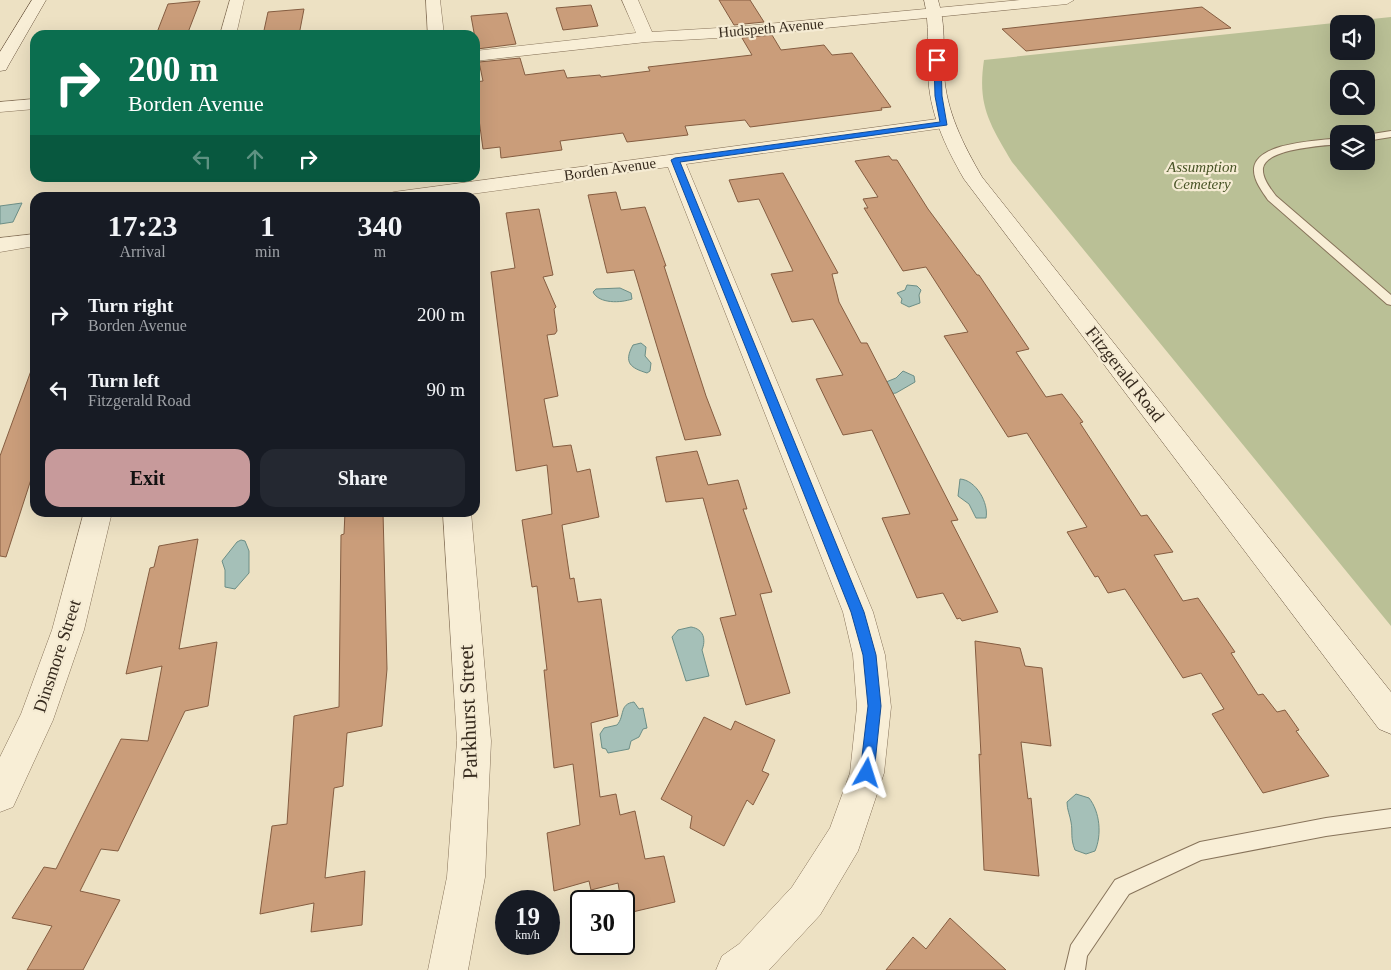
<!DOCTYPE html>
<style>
body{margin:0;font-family:"Times New Roman",serif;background:#242831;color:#f1f3f6;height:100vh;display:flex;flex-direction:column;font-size:19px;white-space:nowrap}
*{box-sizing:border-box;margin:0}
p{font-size:16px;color:#9ea1a6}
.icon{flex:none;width:28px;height:28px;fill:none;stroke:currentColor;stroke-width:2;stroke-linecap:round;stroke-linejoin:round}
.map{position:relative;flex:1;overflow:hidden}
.sheet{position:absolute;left:30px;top:192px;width:450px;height:325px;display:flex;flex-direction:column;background:#171b24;border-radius:15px;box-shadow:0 5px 20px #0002}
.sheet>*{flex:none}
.top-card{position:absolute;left:30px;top:30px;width:450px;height:152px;border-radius:15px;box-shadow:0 5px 20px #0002;background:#0b6e4f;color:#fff;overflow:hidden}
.fabs{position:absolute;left:1330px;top:15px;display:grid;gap:10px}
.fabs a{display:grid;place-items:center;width:45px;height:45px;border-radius:10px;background:#171b24;box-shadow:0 5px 20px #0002;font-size:25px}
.speed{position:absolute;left:495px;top:890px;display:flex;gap:10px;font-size:25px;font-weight:700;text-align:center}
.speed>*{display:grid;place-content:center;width:65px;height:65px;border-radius:50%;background:#171b24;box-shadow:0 5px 20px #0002;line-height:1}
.speed small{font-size:12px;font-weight:400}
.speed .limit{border:2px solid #111;border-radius:8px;background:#fff;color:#111}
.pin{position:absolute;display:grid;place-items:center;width:42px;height:42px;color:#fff;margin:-21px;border-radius:10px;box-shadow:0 2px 8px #0006}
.me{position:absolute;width:55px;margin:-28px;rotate:6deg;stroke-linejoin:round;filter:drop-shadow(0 0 4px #0008)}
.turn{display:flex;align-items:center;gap:18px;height:105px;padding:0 15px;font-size:22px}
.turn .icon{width:65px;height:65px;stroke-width:2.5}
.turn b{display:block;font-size:35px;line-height:42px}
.lanes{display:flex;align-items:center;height:48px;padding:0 15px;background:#0003;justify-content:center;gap:25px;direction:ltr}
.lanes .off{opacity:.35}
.eta{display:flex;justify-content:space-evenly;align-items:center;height:85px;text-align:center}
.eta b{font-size:30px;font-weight:600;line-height:35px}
.action{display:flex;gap:10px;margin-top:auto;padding:10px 15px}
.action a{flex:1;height:58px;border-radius:15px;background:#c79a9b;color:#111;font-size:20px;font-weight:600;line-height:58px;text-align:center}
.action a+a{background:#242831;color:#f1f3f6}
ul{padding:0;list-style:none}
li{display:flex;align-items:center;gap:15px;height:75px;padding:0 15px}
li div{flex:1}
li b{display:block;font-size:19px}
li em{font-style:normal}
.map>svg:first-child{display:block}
.cemetery{fill:#bac096;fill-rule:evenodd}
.water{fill:#a5c0b8;stroke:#6c8e86}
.building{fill:#ca9d7a;stroke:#855d41}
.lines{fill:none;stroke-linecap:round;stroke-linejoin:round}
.lane-casing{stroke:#87735a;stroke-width:2}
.street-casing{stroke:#87735a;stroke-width:1}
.secondary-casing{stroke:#69543e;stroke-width:1}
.lane{fill:#f8eed6;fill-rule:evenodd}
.street{fill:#f8eed6;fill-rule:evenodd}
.secondary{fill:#f8eed6;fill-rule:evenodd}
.route{fill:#1a73e8;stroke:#114b97}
.labels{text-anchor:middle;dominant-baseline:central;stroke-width:4.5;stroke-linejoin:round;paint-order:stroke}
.far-street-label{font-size:15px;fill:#372b1e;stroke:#f5ebd3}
.far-park-label{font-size:15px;font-style:italic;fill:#475325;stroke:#f5ebd3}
.street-label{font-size:18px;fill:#372b1e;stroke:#f5ebd3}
.near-street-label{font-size:21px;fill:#372b1e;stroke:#f5ebd3}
</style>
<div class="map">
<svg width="1391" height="970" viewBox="0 0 1391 970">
<rect width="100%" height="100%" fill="#ede1c3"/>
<path class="cemetery" d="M1391,17V626L1012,162C990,124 977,106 984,60ZM1339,24H1366V51H1339ZM1339,79H1366V106H1339ZM1339,134H1366V161H1339Z"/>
<path class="water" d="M22,203L13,222L0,224V206Z
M907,285L917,286L921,290L919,295L920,303L909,307L901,303L902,299L897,293L905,290Z
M620,288L631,293L632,299C621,303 599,304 593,292L596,289Z
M641,343L646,347L645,356L651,363L650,371L647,373C631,368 623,363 633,345Z
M903,371L914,376L915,382L896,393L888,394L886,382L896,378Z
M960,479C976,480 989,503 986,518H976L969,504L958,496Z
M241,540L245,541L249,551V573L235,589L225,587V570L222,561L237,542Z
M691,627C704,629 706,640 702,650L709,676L686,681L672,637L678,630Z
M634,702L639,709L643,708L647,728L643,729L639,737L631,741L629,749L608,753L606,749L602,748L600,734L604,728L617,725C625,716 619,704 634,702Z
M1076,794L1089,798C1100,812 1102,835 1095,851L1086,854L1075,850C1070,838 1073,832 1071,822C1070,815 1067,810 1067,802Z"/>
<path class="building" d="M719,0H750L764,22L734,25Z
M200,1L187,35H156L168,4Z
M591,5L598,26L563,30L556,8Z
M1202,7L1231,28L1026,51L1002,29Z
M304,9L299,35H263L268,12Z
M507,13L516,44L477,49L471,16Z
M772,35L781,50L824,45L832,55L852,53L891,107L881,108L882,110L750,127L745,120L685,126L688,135L627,142L623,133L560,141L562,150L501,158L500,147L483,149L475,90V82L483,81L479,62L520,58L525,75L564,70L567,78L600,75L601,77L650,71L648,67L752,55L742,38Z
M889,156L892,160H897L928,209L977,275H979L1029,349L1016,352L1046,397L1062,394L1083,422L1080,423L1141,516L1147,515L1173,552L1154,555L1183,601L1198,598L1235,652L1231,653L1258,695L1263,694L1277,712L1285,710L1299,730L1296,731L1329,776L1263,793L1212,714L1224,709L1201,673L1183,678L1125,589L1108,593L1098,576L1095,577L1067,532L1087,527L1027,433L1008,437L944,336L968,332L926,267L903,271L864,208H868L863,199L878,197L855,161Z
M783,173L838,273L832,274L839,302L861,343H867L958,520L951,521L998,612L962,621L960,618L957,619L943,593L917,598L882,518L910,514L894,478L872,430L843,435L816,379L843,375L813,319L792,322L771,274L793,271L759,199L738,202L729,180Z
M616,192L621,210L645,207L666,266H664L706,396L721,435L685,440L634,270L607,273L588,195Z
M539,209L553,275L543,277L556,307L554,309L557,331L555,334L547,335L558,396L544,399L553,447L571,445L577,472L590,469L599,517L562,525L570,579L574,578L578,602L601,599L618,716L591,723L600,797L616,794L620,815L635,811L645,859L664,856L675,902L624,914V901H621L618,883L591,890L589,881L554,891L547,833L580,825L573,764L554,768L544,670H547L537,586L532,587L522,520L552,514L547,465L516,471L491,272L515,268L506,213Z
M32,368H35V467L6,557L0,556V456Z
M697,451L708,485L738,480L747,509H743L772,592L760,594L790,693L746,705L720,618L736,615L703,498L666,502L656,457Z
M345,512H383L387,669L382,726L347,733L343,786L334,788L325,878L365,871L362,925L311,932L314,903L260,914L272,826L287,824L294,716L339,707L341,535L344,534Z
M198,539L179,649L217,642L208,706L185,711L118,851L101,849L80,891L120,900L83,970H27L52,926L12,918L44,867L56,869L121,739L148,741L162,666L126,674L150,568L154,567L159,546Z
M975,641L1020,648L1025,666L1042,668L1051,746L1021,742L1028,799L1031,798L1039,876L984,870L979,754L981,755Z
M704,717L731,730L735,721L775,740L762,771L769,774L753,805L747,800L724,846L690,828L692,816L661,799Z
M950,918L1006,970H886L913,937L926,949Z"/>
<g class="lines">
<g class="lane-casing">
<path id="lane" d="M1391,131V137L1366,141V135Z
M1339,138V144C1323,146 1267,148 1263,168C1262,178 1270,188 1276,196L1391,295V305L1387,304L1268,200C1262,191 1253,180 1254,168C1257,142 1319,141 1339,138Z
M1391,809V827L1326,836L1201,860L1129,894L1087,956L1085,970H1065L1071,945L1115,880L1200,842L1326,818Z"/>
</g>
<g class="street-casing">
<path id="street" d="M230,0H244L236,35H220Z
M426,0H440L444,35H428Z
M622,0H638L652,32L735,27L1020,0H1074L1067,4L735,37L646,42L475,61V51L636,33Z
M35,99V109L0,112V102Z
M945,118L951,119L954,123L951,127L686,164L873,612L885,655L891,707L884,773L858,851L820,915L769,970H716L722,956L739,944L792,887L830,828L850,773L857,707L853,655L843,612L668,167L442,198H384L387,194L394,192Z
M35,234V246L0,252V238Z
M84,512H112L84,630L53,720L13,807L0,812V757L21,714L52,630Z
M443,512H471L491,741L485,877L468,970H428L447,877L457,741Z"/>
</g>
<g class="secondary-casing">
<path id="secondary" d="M32,0H46L8,66L6,70L0,71V52Z
M924,0H938C946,25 943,47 944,73C946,111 963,144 982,177L1391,692V734L1379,729L964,179C945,146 929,112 928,73C927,48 930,25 924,0Z"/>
</g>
<use href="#lane" class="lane"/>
<use href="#street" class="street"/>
<use href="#secondary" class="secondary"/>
</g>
<path class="route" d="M937,58L941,60L942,96L947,125L680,162L864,612L876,655L881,706L874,773L872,778L867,780L862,778L860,773L868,706L863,655L851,612L671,160L675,158L940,122L935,96L934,60Z"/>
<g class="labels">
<g class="far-street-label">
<text transform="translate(771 28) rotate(-5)">Hudspeth Avenue</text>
<text transform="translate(610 169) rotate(-8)">Borden Avenue</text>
</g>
<g class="far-park-label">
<text x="1202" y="167">Assumption<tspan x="1202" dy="17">Cemetery</tspan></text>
</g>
<g class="street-label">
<text transform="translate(1125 374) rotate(52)">Fitzgerald Road</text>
<text transform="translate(57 656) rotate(-72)">Dinsmore Street</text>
</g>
<g class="near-street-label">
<text transform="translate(468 712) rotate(-92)">Parkhurst Street</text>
</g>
</g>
</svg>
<div class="fabs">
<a><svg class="icon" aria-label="sound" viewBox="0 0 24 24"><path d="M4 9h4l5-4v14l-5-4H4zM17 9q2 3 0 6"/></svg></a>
<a><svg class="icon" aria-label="search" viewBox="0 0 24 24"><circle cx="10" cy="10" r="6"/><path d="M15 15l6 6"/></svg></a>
<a><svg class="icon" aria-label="layers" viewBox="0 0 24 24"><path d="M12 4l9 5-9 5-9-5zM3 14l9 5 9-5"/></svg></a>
</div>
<div class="speed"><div>19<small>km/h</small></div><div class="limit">30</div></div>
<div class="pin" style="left:937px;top:60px;background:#d93025"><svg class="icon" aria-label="arrive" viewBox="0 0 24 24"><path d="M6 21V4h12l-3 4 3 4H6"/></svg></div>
<svg class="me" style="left:867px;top:773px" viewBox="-20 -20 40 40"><path d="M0-17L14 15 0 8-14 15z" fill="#1a73e8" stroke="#fff" stroke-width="4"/></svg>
<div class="top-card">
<div class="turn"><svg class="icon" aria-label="right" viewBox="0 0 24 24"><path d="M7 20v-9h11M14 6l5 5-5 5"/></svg><div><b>200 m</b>Borden Avenue</div></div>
<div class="lanes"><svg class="icon off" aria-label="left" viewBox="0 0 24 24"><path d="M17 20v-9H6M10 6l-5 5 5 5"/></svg><svg class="icon off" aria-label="ahead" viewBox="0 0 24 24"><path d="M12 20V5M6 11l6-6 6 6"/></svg><svg class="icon" aria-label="right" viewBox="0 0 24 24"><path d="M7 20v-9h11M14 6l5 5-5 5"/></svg></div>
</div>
<section class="sheet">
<div class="eta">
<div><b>17:23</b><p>Arrival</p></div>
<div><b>1</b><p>min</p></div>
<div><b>340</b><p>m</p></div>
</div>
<ul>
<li><svg class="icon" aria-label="right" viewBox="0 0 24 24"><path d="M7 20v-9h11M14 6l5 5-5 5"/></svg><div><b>Turn right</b><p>Borden Avenue</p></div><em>200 m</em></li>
<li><svg class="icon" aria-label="left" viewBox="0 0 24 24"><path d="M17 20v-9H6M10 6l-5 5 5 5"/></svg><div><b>Turn left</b><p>Fitzgerald Road</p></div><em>90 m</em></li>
</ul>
<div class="action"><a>Exit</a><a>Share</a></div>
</section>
</div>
